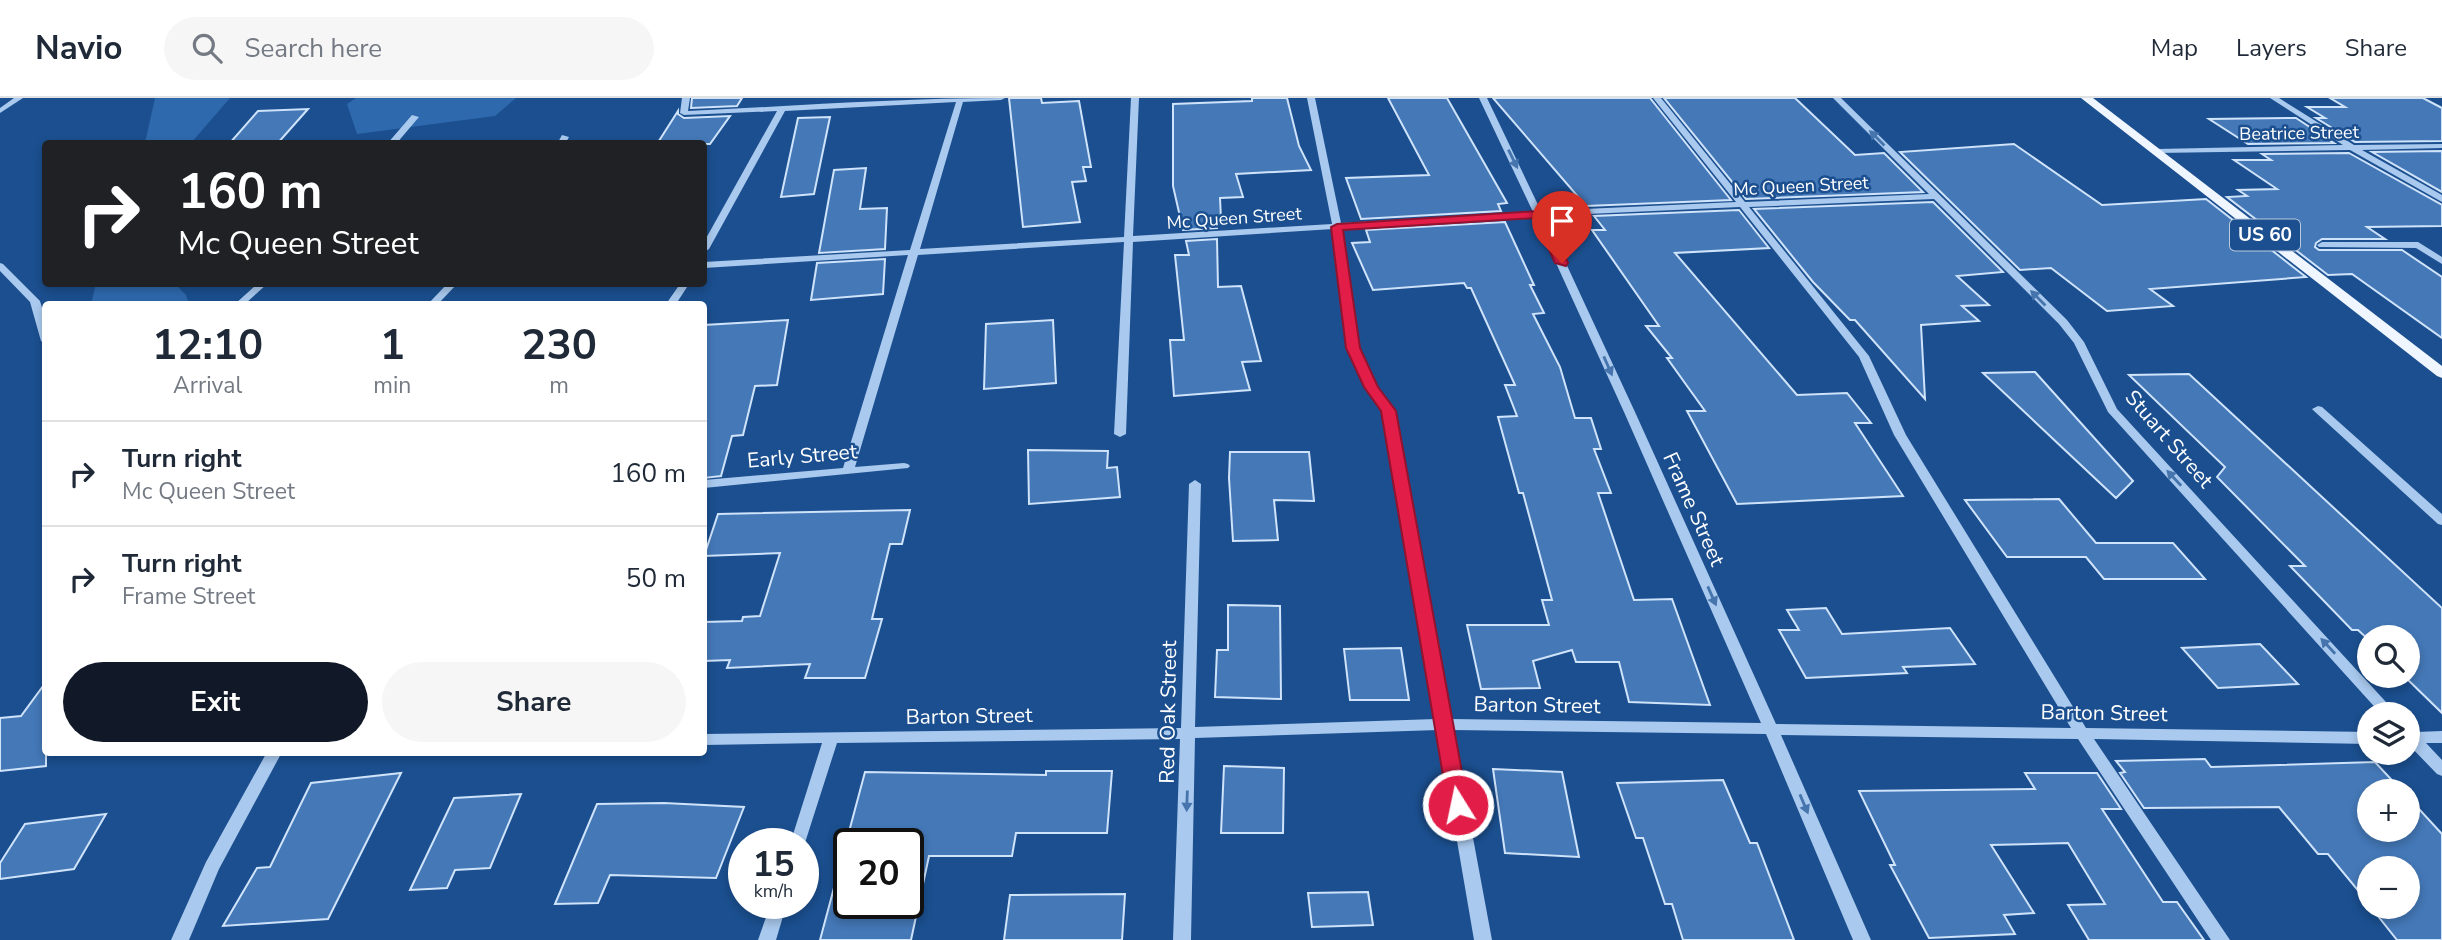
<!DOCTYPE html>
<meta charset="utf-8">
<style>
body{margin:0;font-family:"Nunito Sans",sans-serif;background:#f6f6f7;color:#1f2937;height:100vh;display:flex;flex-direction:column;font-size:26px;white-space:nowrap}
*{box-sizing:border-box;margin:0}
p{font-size:23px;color:#747a83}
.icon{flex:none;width:38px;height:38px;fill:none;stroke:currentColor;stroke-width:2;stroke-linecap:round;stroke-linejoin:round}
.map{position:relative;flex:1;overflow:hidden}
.details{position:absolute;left:42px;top:203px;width:665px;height:455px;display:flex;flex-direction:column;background:#fff;border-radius:7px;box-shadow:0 4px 10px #0003}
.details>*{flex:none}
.hud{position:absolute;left:42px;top:42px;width:665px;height:147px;border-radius:7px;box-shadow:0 4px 10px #0003;background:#202124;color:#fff;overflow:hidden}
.buttons{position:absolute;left:2357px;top:527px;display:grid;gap:14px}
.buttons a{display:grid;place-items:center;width:63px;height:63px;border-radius:50%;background:#fff;box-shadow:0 4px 10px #0003;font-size:35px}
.speed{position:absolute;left:728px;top:730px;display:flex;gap:14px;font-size:35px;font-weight:700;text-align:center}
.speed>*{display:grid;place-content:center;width:91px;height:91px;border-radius:50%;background:#fff;box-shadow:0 4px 10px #0003;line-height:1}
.speed small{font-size:18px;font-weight:400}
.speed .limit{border:4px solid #111;border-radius:10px;background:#fff;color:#111}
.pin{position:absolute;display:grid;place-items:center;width:60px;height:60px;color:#fff;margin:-72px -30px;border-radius:50% 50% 50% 0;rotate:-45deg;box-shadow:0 0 7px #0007}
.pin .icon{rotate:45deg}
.me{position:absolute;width:77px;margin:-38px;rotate:350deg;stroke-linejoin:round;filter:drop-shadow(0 0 5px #0008)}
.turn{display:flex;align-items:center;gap:24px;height:147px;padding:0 21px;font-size:32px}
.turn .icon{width:91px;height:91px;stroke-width:2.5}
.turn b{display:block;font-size:49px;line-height:60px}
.eta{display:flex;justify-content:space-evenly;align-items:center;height:119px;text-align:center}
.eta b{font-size:42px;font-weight:700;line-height:49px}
.action{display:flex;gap:14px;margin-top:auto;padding:14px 21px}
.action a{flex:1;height:80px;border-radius:42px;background:#111827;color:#fff;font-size:28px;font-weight:700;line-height:80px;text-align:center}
.action a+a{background:#f6f6f7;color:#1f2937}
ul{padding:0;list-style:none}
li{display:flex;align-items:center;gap:21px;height:105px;padding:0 21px;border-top:2px solid #e0e1e3}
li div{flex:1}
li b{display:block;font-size:26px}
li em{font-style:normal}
header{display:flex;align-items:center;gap:42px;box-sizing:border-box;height:98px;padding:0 35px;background:#fff;border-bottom:2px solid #e0e1e3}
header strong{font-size:33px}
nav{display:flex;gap:38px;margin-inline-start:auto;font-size:24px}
.search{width:490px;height:63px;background:#f6f6f7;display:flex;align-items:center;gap:18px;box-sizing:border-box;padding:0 24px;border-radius:38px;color:#747a83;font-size:26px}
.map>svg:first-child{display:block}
.green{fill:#2e69ad}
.building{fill:#4478b7;stroke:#cfe3fa;stroke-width:2;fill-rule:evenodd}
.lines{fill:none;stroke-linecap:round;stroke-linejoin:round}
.minor{fill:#a9c9ee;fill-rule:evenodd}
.major{fill:#f0f6ff;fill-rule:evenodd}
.oneway{fill:#4674ac}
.route{fill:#e11d48;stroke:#92132f;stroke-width:2}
.labels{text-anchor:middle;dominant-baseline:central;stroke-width:5;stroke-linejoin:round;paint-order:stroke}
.far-street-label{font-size:18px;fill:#fff;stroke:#1b4f8f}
.shield{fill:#1b4f8f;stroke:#bbcadd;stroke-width:2}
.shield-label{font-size:19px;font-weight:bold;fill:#fff}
.street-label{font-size:21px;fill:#fff;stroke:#1b4f8f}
</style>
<header>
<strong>Navio</strong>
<div class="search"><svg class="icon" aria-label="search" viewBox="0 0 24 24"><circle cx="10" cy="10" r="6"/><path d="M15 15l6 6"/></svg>Search here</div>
<nav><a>Map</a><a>Layers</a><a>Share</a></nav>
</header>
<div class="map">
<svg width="2442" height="842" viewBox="0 0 2442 842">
<rect width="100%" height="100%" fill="#1b4f8f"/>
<path class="green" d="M155,0H230L191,45H145Z
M356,0H516L495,18L357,36L347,6Z
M96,186H175L186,197L189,206H91Z"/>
<path class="building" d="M692,0H742L737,8L691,10Z
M1009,0H1041L1042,5L1079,3L1091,69H1083L1086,83L1072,84L1080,124L1023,129Z
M1252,0H1287L1299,48L1311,72L1236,76L1243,99L1220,100L1221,121H1217V130L1183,132L1173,88V6L1252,3Z
M1388,0H1447L1507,105L1498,106L1501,113L1361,121L1346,80L1429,77Z
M1493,0H1650L1731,102L1586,108Z
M1664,0H1795L1855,57L1884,55L1923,94L1746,101Z
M2330,0H2423L2442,10V43L2355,44L2316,20H2325L2307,9H2345Z
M308,11L277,46H229L258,13Z
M678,13V16L684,20L730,18L710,46H657Z
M830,19L814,96L781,99L798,20Z
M2296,20L2334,45L2248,46L2209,21Z
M2014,46L2102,107L2206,101L2306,179L2150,191L2173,208L2107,213L2051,170L2020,172L1900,54Z
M2442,53V94L2372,54Z
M2349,55L2442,107V128L2367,129L2385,141H2322L2316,145L2315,149L2319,152H2402L2442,179V240L2352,176L2328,177L2227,99L2247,98L2238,92L2277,91L2234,62H2271L2262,56Z
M866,70L860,111L887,110L885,151L819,155L834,72Z
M1933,104L2003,174L1957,178L1989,207L1962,208L1979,223L1921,227L1925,301L1855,222H1850L1813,184L1754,111Z
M1739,112L1769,150L1675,155L1797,297L1847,295L1871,325H1855L1903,398L1737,406L1687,313H1705L1667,260H1672L1646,228H1659L1592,132H1605L1594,118Z
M1505,124L1534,187H1530L1544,215L1533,216L1560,269L1575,320H1591L1601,351H1594L1611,395H1598L1634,502L1672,501L1710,607L1629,604L1619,564H1576L1572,552L1533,563L1540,590L1481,591L1467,527H1549L1542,502H1552L1523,395H1519L1498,319L1517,318L1505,287H1515L1471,190H1467L1464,185L1373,192L1352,145L1370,144L1366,132Z
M1217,141L1218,189L1241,188L1261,263L1242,264L1250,292L1174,298L1170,242H1184L1175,157H1189L1186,143Z
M885,161L883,196L811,202L817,165Z
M788,222L777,287L755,288L743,337L732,338L721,378L704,380V227Z
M1053,222L1056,285L984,291L986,226Z
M2035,274L2133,383L2116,400L1983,275Z
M2189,276L2442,510V615L2404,578H2408V539H2370V543L2358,532H2352L2290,468H2305L2217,379L2225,369L2129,277Z
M1028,352L1108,353L1107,370L1117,369L1120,399L1029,406Z
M1230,354H1309L1314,403L1274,402L1278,442L1233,443L1229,380Z
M2059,401L2096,445H2173L2205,481H2104L2086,459H2007L1965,402Z
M910,412L902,446H890L872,521H882L865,580H805L810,566L727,570L730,562L704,563V524L742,523L743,519L760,518L780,455L704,458L718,416Z
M1228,507L1280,508L1281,601L1215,599L1217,552H1228Z
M1826,510L1842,536L1950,530L1975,566L1903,569L1907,575L1806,580L1779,532H1799L1787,512Z
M2260,546L2298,586L2218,590L2182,550Z
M1401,550L1409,602H1350L1344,551Z
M46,584V668L0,673V620L21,618Z
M2205,661L2211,669L2375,664L2402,693H2370V732H2408V699L2442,736V842H2397L2370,808H2408V770H2370V807L2328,756H2318L2279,709L2144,710L2120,675L2125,674L2116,663Z
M1224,668L1284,670L1283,735H1221Z
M1493,671L1562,674L1579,759L1505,755Z
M1046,673H1112L1107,735H1016L1012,758H929L911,842H820L865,674L1046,677ZM849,746H908V805H849Z
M401,675L328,821L223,828L257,770L270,769L311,685Z
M2025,675H2097L2121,711H2102L2163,804H2177L2204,842H2089L2068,807L2105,806L2068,745L1991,747L2034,815L2004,817L2015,836L1929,840L1890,767H1895L1859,693L2035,691Z
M1723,682L1750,745H1757L1794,842H1683L1672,806H1665L1643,740H1636L1617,685Z
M521,696L490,770L455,772L447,790L410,792L454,700Z
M664,705L744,709L716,780L610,777L598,805L555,806L597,706Z
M106,716L74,771L0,781V765L25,726Z
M1368,794L1373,827L1312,829L1308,795Z
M1125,796L1122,842H1004L1010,797Z"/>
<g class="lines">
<path class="minor" d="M14,0H23L0,15V10Z
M682,0H690L688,13C794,8 898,0 1005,0L1001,2L963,4L920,151L1124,139L1131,0H1139L1133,138L1332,126L1307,0H1315L1341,125L1533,114L1479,0H1487L1541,113L1736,104L1653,0H1661L1745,104L1929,96L1833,0H1841L2067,222L2084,244L2117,311L2397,616H2381L2108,314L2074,245L2059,226L1934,101L1749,109L1869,258L1906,337L2086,630L2370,634V646L2094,641L2230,842H2211L2078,641L1781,637L1871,842H1853L1766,636L1453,632L1492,842H1474L1438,632L1195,640L1191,842H1173L1180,641L837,645L803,751V746H790L822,645L704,647V636L1181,630L1189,386L1195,382L1201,386L1195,629L1436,621L1384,313L1366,289L1348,250L1333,131L1133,144L1126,336L1120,339L1114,336L1124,144L918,157L855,369L904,365L908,366L910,368L908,370L704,390V382L843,370L908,157L704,170V164L910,152L956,4L785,13L709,151L704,154V144L777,13L684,17L680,15ZM1740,109L1859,259L1894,337L2071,630L1776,626L1635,314L1544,118ZM1535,119L1624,314L1761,625L1451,621L1395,313L1376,288L1358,250L1342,131Z
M2270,0H2279L2354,47L2442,46V50L2362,52L2442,97V104L2350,52L2157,55L2153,53L2157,51L2343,47Z
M412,17L419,19L396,46H387Z
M562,37L569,39L565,46H557Z
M2322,144H2418L2442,159V166L2416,150L2319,149L2317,147Z
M0,165L3,166L40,203L46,223V246L41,243L30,204L0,173Z
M257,186H267L245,206H235Z
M447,186H457L438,206H428Z
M680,186H689L676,206H666Z
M2318,308L2322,309L2442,416V427L2438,426L2314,313L2312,311Z
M2408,629L2416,634L2442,633V645H2426L2442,662V678L2437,676L2408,646Z
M267,654H282L219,771L189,842H171L206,764Z
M771,805H787L776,842H758Z"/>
<path class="major" d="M2081,0H2093L2442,268V280L2437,278Z"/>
</g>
<defs><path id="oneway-solid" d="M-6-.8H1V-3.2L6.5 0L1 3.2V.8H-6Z" transform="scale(1.75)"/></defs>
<g class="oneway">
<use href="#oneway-solid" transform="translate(1877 40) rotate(-135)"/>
<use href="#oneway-solid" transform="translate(1513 61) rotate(64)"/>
<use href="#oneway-solid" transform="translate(2038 200) rotate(-135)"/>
<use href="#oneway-solid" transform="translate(1608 268) rotate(66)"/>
<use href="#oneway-solid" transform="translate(2174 380) rotate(-133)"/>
<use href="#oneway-solid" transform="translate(1712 498) rotate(66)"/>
<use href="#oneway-solid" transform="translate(2328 548) rotate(-133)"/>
<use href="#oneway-solid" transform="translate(1187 703) rotate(92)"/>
<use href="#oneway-solid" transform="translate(1804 706) rotate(67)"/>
</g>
<path class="route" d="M1539,113L1545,116L1568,165L1566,168L1555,165L1535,120L1343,132L1360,250L1378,289L1396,313L1468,707L1465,713L1458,715L1451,713L1448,707L1381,313L1364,289L1346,250L1331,129L1337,126Z"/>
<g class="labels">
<g class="far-street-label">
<text transform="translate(2299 35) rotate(-1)">Beatrice Street</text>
<text transform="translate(1801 88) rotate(-3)">Mc Queen Street</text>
<text transform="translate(1234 120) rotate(-4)">Mc Queen Street</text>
</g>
<rect class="shield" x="2230" y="121.5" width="70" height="31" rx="5"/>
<g class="shield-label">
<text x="2265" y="137">US 60</text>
</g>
<g class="street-label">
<text transform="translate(2169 341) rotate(49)">Stuart Street</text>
<text transform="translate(802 358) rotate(-5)">Early Street</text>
<text transform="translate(1694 411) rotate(66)">Frame Street</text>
<text transform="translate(1537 607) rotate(1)">Barton Street</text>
<text transform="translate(1168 614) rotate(-89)">Red Oak Street</text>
<text transform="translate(2104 615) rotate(1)">Barton Street</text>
<text transform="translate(969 618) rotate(-1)">Barton Street</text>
</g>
</g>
</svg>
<div class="buttons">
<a><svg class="icon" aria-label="search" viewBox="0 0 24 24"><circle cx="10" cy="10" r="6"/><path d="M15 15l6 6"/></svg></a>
<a><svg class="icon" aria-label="layers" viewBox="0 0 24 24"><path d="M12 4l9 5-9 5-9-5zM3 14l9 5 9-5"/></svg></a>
<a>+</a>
<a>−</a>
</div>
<div class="speed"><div>15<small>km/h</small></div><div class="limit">20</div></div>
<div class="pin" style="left:1562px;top:165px;background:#d93025"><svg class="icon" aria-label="arrive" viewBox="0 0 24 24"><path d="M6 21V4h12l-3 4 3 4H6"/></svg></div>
<svg class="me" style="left:1458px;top:707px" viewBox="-20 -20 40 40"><circle r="17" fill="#e11d48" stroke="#fff" stroke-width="3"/><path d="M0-11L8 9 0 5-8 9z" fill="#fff"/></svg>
<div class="hud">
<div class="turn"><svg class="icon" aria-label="right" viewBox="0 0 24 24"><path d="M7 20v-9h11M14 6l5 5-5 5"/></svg><div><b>160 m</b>Mc Queen Street</div></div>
</div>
<section class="details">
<div class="eta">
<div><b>12:10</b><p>Arrival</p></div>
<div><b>1</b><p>min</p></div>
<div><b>230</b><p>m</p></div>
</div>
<ul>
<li><svg class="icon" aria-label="right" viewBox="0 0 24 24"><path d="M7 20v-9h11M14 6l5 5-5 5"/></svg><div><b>Turn right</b><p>Mc Queen Street</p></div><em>160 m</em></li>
<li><svg class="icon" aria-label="right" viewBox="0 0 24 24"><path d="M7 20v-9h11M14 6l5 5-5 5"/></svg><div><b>Turn right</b><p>Frame Street</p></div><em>50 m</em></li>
</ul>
<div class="action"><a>Exit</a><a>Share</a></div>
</section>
</div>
